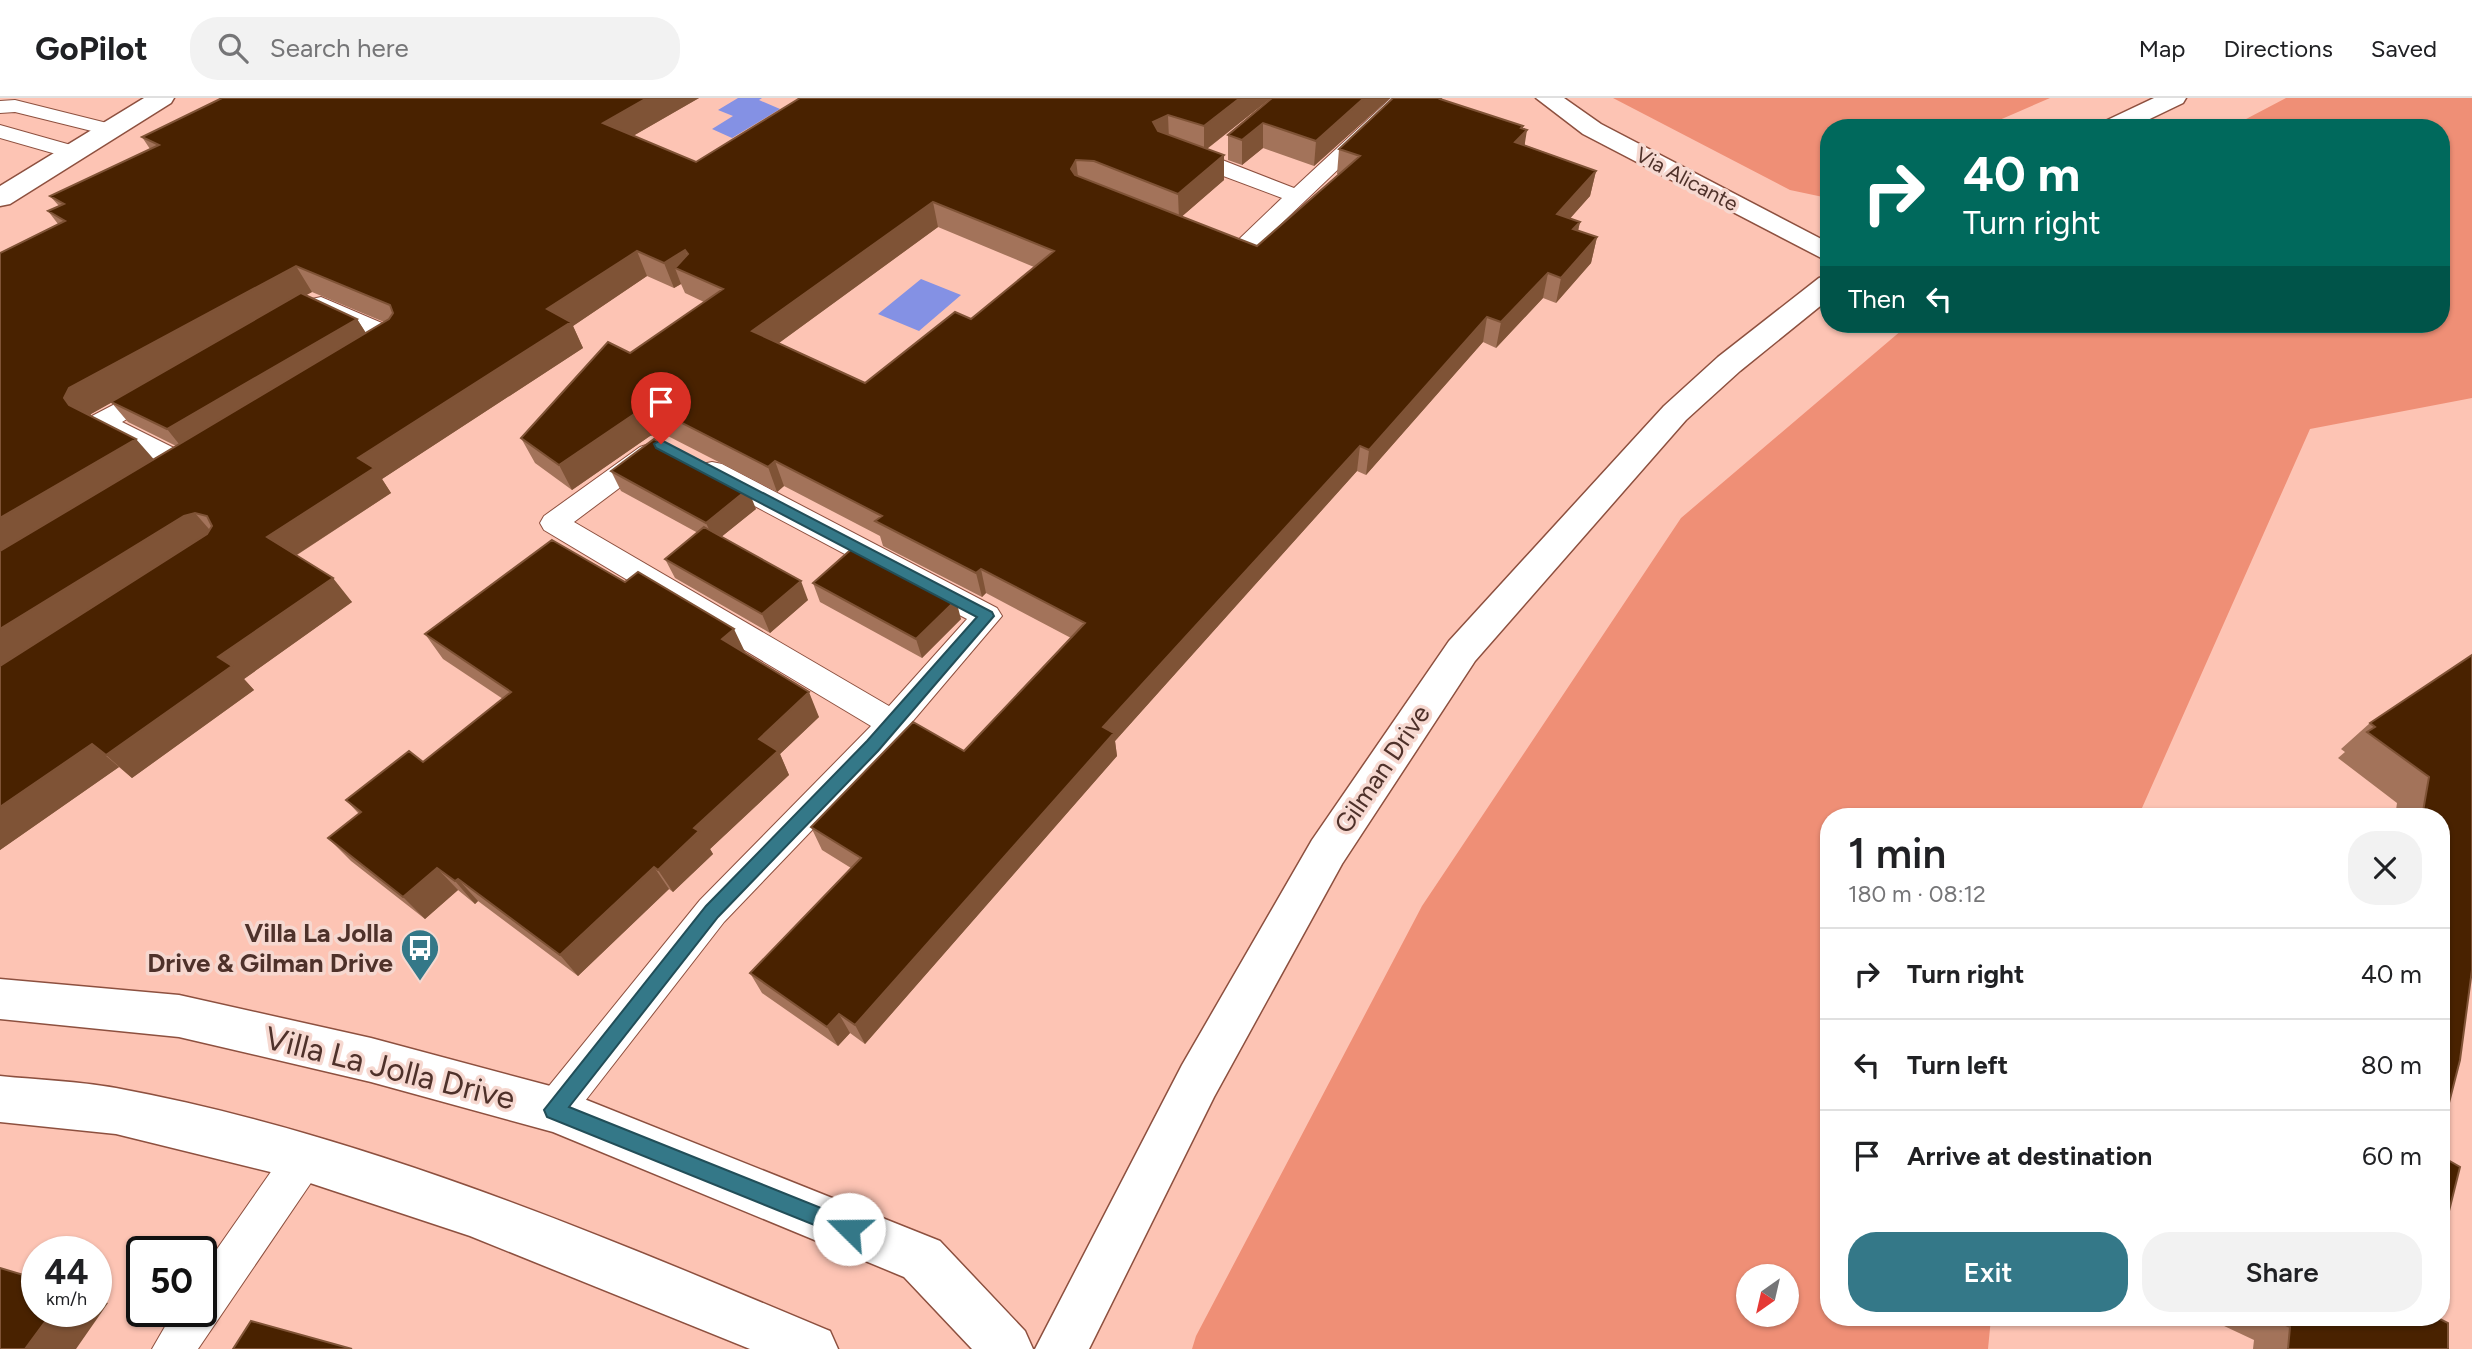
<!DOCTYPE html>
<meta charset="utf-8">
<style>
body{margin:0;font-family:Figtree,sans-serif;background:#f2f2f2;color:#202124;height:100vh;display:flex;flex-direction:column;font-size:26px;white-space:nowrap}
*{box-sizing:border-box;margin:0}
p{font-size:23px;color:#757577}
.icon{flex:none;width:38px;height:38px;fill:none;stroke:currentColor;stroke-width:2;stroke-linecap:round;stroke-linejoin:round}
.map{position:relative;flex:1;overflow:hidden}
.side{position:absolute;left:1820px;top:710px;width:630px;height:518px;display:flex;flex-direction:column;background:#fff;border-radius:28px;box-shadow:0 2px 5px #0004}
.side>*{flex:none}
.banner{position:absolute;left:1820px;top:21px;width:630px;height:214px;border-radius:28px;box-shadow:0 2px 5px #0004;background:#00695c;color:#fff;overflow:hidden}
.needle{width:46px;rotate:214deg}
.controls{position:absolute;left:1736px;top:1166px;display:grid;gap:14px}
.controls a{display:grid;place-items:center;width:63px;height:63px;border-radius:50%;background:#fff;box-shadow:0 2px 5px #0004;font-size:35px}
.speed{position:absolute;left:21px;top:1138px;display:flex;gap:14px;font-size:35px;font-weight:700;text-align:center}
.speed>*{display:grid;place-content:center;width:91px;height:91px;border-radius:50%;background:#fff;box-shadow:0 2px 5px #0004;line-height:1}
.speed small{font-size:18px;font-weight:400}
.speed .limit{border:4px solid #111;border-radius:10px;background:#fff;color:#111}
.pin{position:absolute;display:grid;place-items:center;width:60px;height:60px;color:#fff;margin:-72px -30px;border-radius:50% 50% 50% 0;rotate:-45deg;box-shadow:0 0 7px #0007}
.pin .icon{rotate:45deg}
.me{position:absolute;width:77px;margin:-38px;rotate:292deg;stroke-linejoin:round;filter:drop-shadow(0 0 5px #0008)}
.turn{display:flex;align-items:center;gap:24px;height:147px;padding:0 28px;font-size:32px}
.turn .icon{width:91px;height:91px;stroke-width:2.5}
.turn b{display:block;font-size:49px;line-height:60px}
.then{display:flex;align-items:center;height:66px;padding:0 28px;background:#0003;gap:14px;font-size:26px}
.round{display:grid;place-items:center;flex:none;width:74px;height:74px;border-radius:28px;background:#f2f2f2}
.summary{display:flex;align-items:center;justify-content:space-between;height:119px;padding:0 28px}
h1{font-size:42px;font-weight:600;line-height:52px}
.primary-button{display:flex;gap:14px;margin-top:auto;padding:14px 28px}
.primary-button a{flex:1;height:80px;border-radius:28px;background:#347888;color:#fff;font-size:28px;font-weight:600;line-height:80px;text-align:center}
.primary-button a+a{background:#f2f2f2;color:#202124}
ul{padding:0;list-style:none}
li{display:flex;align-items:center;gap:21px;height:91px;padding:0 28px;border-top:2px solid #e0e0e0}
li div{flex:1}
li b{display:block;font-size:26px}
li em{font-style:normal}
header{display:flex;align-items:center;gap:42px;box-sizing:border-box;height:98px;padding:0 35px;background:#fff;border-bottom:2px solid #e0e0e0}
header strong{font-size:33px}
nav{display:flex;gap:38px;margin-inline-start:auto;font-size:24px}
.search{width:490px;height:63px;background:#f2f2f2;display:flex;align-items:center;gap:18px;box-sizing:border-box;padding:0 24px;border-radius:28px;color:#757577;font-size:26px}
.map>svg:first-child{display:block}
.green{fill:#ef8f76;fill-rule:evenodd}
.water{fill:#8491e4}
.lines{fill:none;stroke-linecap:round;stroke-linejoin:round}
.lane-casing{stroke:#8d503f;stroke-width:2}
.secondary-casing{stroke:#8d503f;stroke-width:3}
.lane{fill:#fff;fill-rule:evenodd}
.secondary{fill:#fff;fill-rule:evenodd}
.wall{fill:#a3735a;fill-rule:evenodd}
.shaded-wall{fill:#7f5336}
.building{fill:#492200;stroke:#7f5336;stroke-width:2;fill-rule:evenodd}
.route{fill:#347888;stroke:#224e58;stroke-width:2}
.labels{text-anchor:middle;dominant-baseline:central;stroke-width:7;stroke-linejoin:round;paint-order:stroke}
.far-street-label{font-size:21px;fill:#4e312a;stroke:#f6d8d0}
.street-label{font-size:26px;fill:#4e312a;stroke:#f6d8d0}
.poi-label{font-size:26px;font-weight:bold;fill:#4e312a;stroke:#f6d8d0;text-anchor:end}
.near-street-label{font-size:32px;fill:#4e312a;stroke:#f6d8d0}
</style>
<header>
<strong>GoPilot</strong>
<div class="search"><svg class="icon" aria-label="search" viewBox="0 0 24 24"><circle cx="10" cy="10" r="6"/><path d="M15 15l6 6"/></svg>Search here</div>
<nav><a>Map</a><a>Directions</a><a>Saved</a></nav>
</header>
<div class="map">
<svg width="2472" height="1251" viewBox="0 0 2472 1251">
<rect width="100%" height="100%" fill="#fdc4b4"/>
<path class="green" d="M1613,0H2050L1981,30H1829V96L1823,99L1790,92Z
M2286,0H2472V300L2310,331L2138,719H1829V1220H1991L1988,1251H1192L1196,1238L1422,808L1681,420L1909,226H2441V30H2229ZM1748,1178H1787V1216H1748Z"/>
<path class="water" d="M738,0H762L759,2L780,11L732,40L712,31L733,18L718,12Z
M921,181L961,197L919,233L878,216Z"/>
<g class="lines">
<g class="lane-casing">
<path id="lane" d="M1391,0H1413L1245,160C1232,163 1209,156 1200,145L1204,140L1212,138L1234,146L1282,100L1178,61L1175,56L1178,51H1194L1294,90Z
M15,2L115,27L118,31L108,37L15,14L0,15V3Z
M0,27L78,49L81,54L70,60L0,40Z
M321,199L403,234L406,239L385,256H367L364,250L375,240L312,211L309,206L312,201Z
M157,284L166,286L170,292L166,298L122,324L194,360L197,366L194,372L184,375L174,372L92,330L88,324L92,318Z
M649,346L658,349L662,355L658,361L574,424L889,608L967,521L702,380L698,373L702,366L712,364L722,366L997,510L1002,518L884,657L724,824L568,1025L554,1031L540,1025L535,1012L540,999L700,802L871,628L544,432L540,425L544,418L640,349Z
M305,1040L319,1045L325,1059L319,1073L198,1251H152L174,1213H201V1174L291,1045Z"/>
</g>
<g class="secondary-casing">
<path id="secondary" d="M144,0H174L171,5L10,106L0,108V88Z
M1536,0H1564L1601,26L1829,145V164L1583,36Z
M2154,0H2186L2183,5L2131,30H2097L2101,25Z
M1829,177V201L1740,273L1686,322L1475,563L1342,766L1214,999L1089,1251H1035L1182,967L1312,742L1449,543L1664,308L1718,259L1819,180Z
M0,881L179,897L371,940L554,989L940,1143L1025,1233L1033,1251H972L904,1179L553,1034L371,984L179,939L0,921Z
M0,978C39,982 78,983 116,990C364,1036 598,1136 830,1233L838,1251H750L470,1138L295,1080L116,1036L0,1024Z"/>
</g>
<use href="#lane" class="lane"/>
<use href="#secondary" class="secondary"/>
</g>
<path class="wall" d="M220,0H699L633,38L696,64L800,0H1271L1207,51L1224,57V82L1181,119L1257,148L1339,76H1337L1339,51L1449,4L1522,30L1525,47L1596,73L1590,98L1570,120L1580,124L1578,133L1597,139L1591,165L1556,205L1543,200L1496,250L1483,244L1366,377L1357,373L1115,643L1117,658L865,946L850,935L838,948L762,895L750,875L851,770L822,752L811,729L964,653L1071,540L986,495L982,499L883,448L880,438L784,388L777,394L662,335L650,338L572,392L535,365L521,340L630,255L704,204L685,195L681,186L674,190L647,178L573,228L583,250L382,381L391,395L297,457L352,504L244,581L254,592L132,680L119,669L0,752V155L58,126L48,113L59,108L50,98L150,51L142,39L220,1ZM938,129L1034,169L971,221L865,285L779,245ZM312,194L384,224L366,235L357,221L306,197ZM111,304L128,324L176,348L153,361L90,318L91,316Z
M1272,0H1390L1314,68L1263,50L1242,67L1228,62V37Z
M611,373L756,411L721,439L808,502L770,535L675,480L665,461L698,435L621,393Z
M813,485L961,521L922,560L820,504Z
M425,536L746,556L819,619L780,656L789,677L710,751L713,756L673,794L669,791L578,878L478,803L475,806L458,792L425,821L351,763L328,740L359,716L346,702L423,664L503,601L443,561Z
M2472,557L2441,719H2395L2397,705L2338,660L2345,654L2341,651L2370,625Z
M2207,1220H2438L2448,1251H2253L2254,1242Z"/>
<path class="shaded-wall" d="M647,0H699L612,50L603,25Z
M1240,0H1271L1204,53V28Z
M1364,0H1390L1314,68L1316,43Z
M1168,17L1169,42L1154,49L1153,24Z
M1263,25V50L1242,67V42Z
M1523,28L1521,39L1527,32L1523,57L1515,44L1521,30Z
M1224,57V82L1179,121L1178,96Z
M1076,62L1079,87L1071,71Z
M1596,73L1590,98L1552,141L1557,116Z
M933,104L938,129L761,258L752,233Z
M1580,124L1574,149L1573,131Z
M1597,139L1591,165L1556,205L1561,180Z
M685,152L694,177L675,170L681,186L674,190L664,165Z
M637,153L647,178L573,228L583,250L382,381L391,395L287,463L267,439L358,360L547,211Z
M296,168L312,194L91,316L86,325L64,300L69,290Z
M1548,175L1543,200L1496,250L1501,224Z
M1487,219L1483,244L1366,377L1369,352Z
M357,221L369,240L183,351L167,331Z
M651,309L662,335L650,338L572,392L559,367L639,313Z
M136,341L158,366L0,460V420Z
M1360,348L1357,373L1115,643L1117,658L865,946L855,927L1103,629Z
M775,363L784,388L777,394L768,369Z
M748,391L756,411L715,444L706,425Z
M195,415L216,439L0,572V531L184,418Z
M981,471L986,495L982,499L976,475Z
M333,480L352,504L244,581L254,592L132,680L106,657L218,559Z
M801,483L808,502L770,535L762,516Z
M956,502L961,521L922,560L916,541Z
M734,531L746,556L722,541Z
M809,594L819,619L780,656L789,677L710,751L713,756L673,794L658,772L694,730L759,641Z
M92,646L119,669L0,752V709Z
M654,769L669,791L578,878L560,857Z
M437,770L458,792L425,821L403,799Z
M458,781L478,803L475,806L455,783Z
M839,916L850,935L838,948L827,929Z
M96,1201L108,1205L76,1251H25L53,1213H96Z"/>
<path class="building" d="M222,0H647L603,25L696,64L800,0H1240L1204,28L1168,17L1153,24L1158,33L1224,57L1178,96L1094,63L1076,62L1071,71L1075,77L1257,148L1360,58L1339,51L1393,0H1441L1440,1L1523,28L1521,30L1527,32L1515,44L1596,73L1557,116L1580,124L1573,131L1597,139L1561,180L1548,175L1501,224L1487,219L1369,352L1360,348L1103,629L1114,635L855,927L839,916L827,929L750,875L861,760L811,729L913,624L964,653L1085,525L981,471L976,475L875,423L882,418L775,363L768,369L651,309L639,313L559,367L521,340L608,244L630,255L723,191L675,170L688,156L685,152L664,165L637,153L547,211L571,224L358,360L374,370L267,439L333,480L218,559L232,568L106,657L92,646L0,709V568L207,436L212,428L207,418L195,415L184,418L0,531V453L389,221L393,215L390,207L296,168L69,290L64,300L69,307L136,341L0,420V155L65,123L48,113L64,106L50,98L159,47L142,39ZM933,104L1054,153L971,221L955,214L865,285L752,233Z
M1272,0H1364L1316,43L1263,25L1242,42L1228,37Z
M301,195L357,221L167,331L111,304Z
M654,341L748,391L706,425L611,373Z
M704,429L801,483L762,516L665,461Z
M552,442L625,484L638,474L734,531L722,541L809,594L759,641L778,653L694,730L699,733L658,772L654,769L560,857L458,781L455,783L437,770L403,799L328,740L361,714L346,702L409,653L423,664L511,594L425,536Z
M855,448L956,502L916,541L813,485Z
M2472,557V872L2460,962L2441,1036V719H2422L2429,679L2367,634L2375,629L2370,625Z
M2441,1058L2460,1069L2441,1145Z
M0,1170L37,1181V1213H53L25,1251H0Z
M2271,1220H2438L2448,1225V1251H2288L2290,1229Z
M251,1223L352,1251H233Z"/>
<path class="route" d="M661,342L992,514L994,518L878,653L718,819L569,1009L856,1124L859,1131L856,1138L849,1141L547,1019L544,1012L706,808L867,643L977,519L656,350L654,346Z"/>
<defs>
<g id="bus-pin" transform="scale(2.0125)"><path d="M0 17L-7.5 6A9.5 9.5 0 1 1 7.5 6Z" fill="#347888" stroke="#f6d8d0"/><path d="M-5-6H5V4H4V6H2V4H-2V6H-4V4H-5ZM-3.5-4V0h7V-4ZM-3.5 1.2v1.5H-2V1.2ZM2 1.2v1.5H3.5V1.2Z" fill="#fff"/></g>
</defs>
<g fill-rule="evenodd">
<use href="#bus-pin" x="420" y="850"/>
</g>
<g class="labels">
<g class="far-street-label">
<text transform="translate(1687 81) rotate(28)">Via Alicante</text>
</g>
<g class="street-label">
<text transform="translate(1382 671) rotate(-56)">Gilman Drive</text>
</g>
<g class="poi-label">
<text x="393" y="835">Villa La Jolla<tspan x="393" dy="30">Drive &amp; Gilman Drive</tspan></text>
</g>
<g class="near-street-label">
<text transform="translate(390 970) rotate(14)">Villa La Jolla Drive</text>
</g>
</g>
</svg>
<div class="controls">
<a><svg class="needle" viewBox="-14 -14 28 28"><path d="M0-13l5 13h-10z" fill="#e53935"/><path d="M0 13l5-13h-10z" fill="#757577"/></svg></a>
</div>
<div class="speed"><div>44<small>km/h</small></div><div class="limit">50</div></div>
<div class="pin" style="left:661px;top:346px;background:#d93025"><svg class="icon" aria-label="arrive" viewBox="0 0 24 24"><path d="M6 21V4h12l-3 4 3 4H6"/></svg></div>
<svg class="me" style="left:849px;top:1131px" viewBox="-20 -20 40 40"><circle r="19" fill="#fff"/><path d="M0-13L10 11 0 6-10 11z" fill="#347888"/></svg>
<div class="banner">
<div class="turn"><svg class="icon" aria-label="right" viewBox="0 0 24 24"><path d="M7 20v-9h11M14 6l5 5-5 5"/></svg><div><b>40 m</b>Turn right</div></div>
<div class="then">Then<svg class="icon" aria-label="left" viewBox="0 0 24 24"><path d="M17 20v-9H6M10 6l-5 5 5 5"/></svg></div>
</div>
<section class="side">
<div class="summary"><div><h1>1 min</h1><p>180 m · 08:12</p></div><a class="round"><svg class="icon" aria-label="close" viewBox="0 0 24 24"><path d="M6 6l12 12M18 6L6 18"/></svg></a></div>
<ul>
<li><svg class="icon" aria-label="right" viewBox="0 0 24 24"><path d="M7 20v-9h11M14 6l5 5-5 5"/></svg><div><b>Turn right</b></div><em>40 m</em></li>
<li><svg class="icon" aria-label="left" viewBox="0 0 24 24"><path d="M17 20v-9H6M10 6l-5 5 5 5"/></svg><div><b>Turn left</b></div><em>80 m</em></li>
<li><svg class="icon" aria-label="arrive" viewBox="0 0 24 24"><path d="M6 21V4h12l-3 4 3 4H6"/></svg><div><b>Arrive at destination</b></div><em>60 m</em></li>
</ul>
<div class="primary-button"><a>Exit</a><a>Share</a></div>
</section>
</div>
